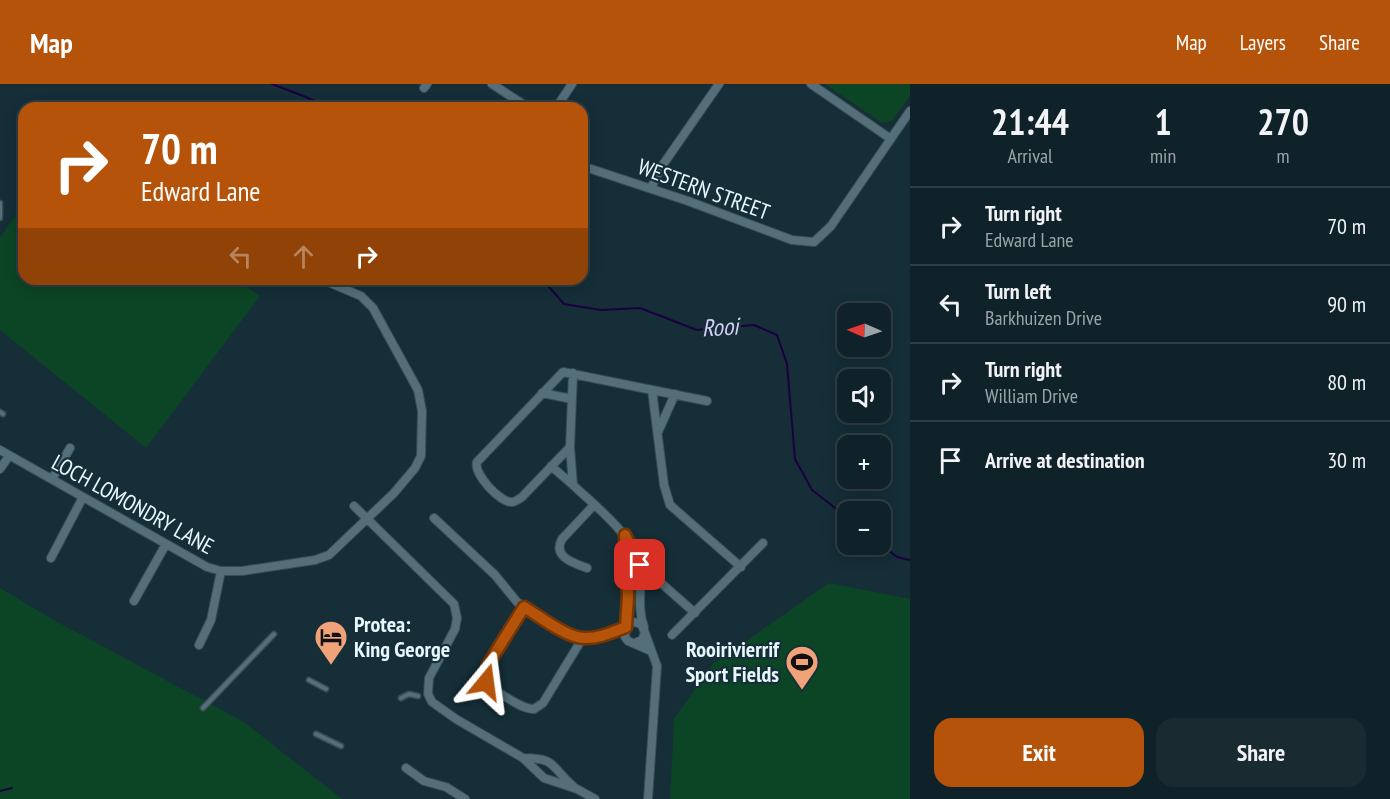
<!DOCTYPE html>
<meta charset="utf-8">
<style>
body{margin:0;font-family:"PT Sans Narrow",sans-serif;background:#192a31;color:#f1f3f6;height:100vh;display:flex;flex-direction:column;font-size:22px;white-space:nowrap}
*{box-sizing:border-box;margin:0}
p{font-size:20px;color:#9ca4a8}
.icon{flex:none;width:33px;height:33px;fill:none;stroke:currentColor;stroke-width:2;stroke-linecap:round;stroke-linejoin:round}
.map{position:relative;flex:1;overflow:hidden}
.side{display:flex;flex-direction:column;background:#102229;width:480px}
.side>*{flex:none}
.banner{position:absolute;left:18px;top:18px;width:570px;height:183px;border-radius:18px;box-shadow:0 3px 15px #0003,0 0 0 2px #303f46;background:#b45309;color:#fff;overflow:hidden}
.needle{width:39px;rotate:272deg}
.tools{position:absolute;left:837px;top:219px;display:grid;gap:12px}
.tools a{display:grid;place-items:center;width:54px;height:54px;border-radius:12px;background:#102229;box-shadow:0 3px 15px #0003,0 0 0 2px #303f46;font-size:30px}
.pin{position:absolute;display:grid;place-items:center;width:51px;height:51px;color:#fff;margin:-26px;border-radius:12px;box-shadow:0 3px 9px #0006}
.me{position:absolute;width:66px;margin:-33px;rotate:16deg;stroke-linejoin:round;filter:drop-shadow(0 0 4px #0008)}
.turn{display:flex;align-items:center;gap:21px;height:126px;padding:0 24px;font-size:27px}
.turn .icon{width:78px;height:78px;stroke-width:2.5}
.turn b{display:block;font-size:42px;line-height:51px}
.lanes{display:flex;align-items:center;height:57px;padding:0 24px;background:#0003;justify-content:center;gap:30px;direction:ltr}
.lanes .off{opacity:.35}
.eta{display:flex;justify-content:space-evenly;align-items:center;height:102px;text-align:center}
.eta b{font-size:36px;font-weight:700;line-height:42px}
.button{display:flex;gap:12px;margin-top:auto;padding:12px 24px}
.button a{flex:1;height:69px;border-radius:18px;background:#b45309;color:#fff;font-size:24px;font-weight:700;line-height:69px;text-align:center}
.button a+a{background:#192a31;color:#f1f3f6}
ul{padding:0;list-style:none}
li{display:flex;align-items:center;gap:18px;height:78px;padding:0 24px;border-top:2px solid #303f46}
li div{flex:1}
li b{display:block;font-size:22px}
li em{font-style:normal}
header{display:flex;align-items:center;gap:36px;box-sizing:border-box;height:84px;padding:0 30px;background:#b45309;color:#fff}
header strong{font-size:28px}
nav{display:flex;gap:33px;margin-inline-start:auto;font-size:21px}
main{display:flex;flex:1;min-height:0}
.map>svg:first-child{display:block}
.green{fill:#0b4525}
.lines{fill:none;stroke-linecap:round;stroke-linejoin:round}
.stream{stroke:#1a003f;stroke-width:2}
.lane-casing{stroke:#384c54;stroke-width:7}
.street-casing{stroke:#384c54;stroke-width:10}
.lane{stroke:#546f79;stroke-width:4}
.street{stroke:#546f79;stroke-width:8}
.route-casing{stroke:#753606;stroke-width:15}
.route{stroke:#b45309;stroke-width:10}
.labels{text-anchor:middle;dominant-baseline:central;stroke-width:4.5;stroke-linejoin:round;paint-order:stroke}
.street-label{font-size:22px;fill:#e8f7fd;stroke:#152e37}
.poi-label{font-size:22px;font-weight:bold;fill:#e8f7fd;stroke:#152e37;text-anchor:start}
.water-label{font-size:24px;font-style:italic;fill:#d5cef6;stroke:#152e37}
</style>
<header>
<strong>Map</strong>
<nav><a>Map</a><a>Layers</a><a>Share</a></nav>
</header>
<main>
<div class="map">
<svg width="910" height="715" viewBox="0 0 910 715">
<rect width="100%" height="100%" fill="#152e37"/>
<path class="green" d="M825,0H910V12L892,37L882,39Z
M24,120V195H235L260,212L146,364L0,246V153Z
M829,499L910,515V715H670L674,635L713,580Z
M0,504L52,535L244,638L342,715H0Z"/>
<g class="lines">
<path class="stream" d="M272,0L306,13L329,24
M542,195L564,220L601,226L640,224L697,246L754,241L777,251L787,280L795,375L812,406L848,434
M880,460L897,473L910,476
M0,707L12,704"/>
<g class="lane-casing">
<path id="lane" d="M0,119V134
M0,328L3,330
M309,596L326,605
M401,614L409,610L418,612
M203,624L274,550
M316,650L341,662"/>
</g>
<g class="street-casing">
<path id="street" d="M492,0L529,24
M811,0L891,55
M424,4L427,0
M556,24L572,0
M582,82L688,117L792,156L814,158L831,142L910,27
M651,104L662,82L719,0
M573,289L570,363L573,401C596,423 638,454 640,488C642,507 637,524 644,543
M652,306L664,401L670,421L741,483
M542,309L572,315
M658,348L675,310
M570,363L522,413C521,414 514,418 513,418C501,420 473,390 477,378L563,288L707,317
M0,366L207,483L221,487H242L315,476L329,471L394,409L415,384L421,372L422,327L418,306L373,224L361,212L321,195
M551,382L573,401
M0,385L9,372
M52,395L70,364
M354,422L454,520L457,534L455,545L429,594L428,610L432,618L456,635L523,674L544,694L577,705L595,715
M434,434L495,491L517,518L563,546L582,555L612,549L626,543
M626,458L628,541
M51,474L83,413
M587,484C574,479 552,473 562,455L594,421
M637,491L644,489L652,491L695,529
M134,517L166,460
M524,523C515,536 480,583 486,597C489,604 498,608 504,612C513,617 523,625 534,625L543,619L582,555
M645,549L657,582L648,715
M672,551L763,459
M635,559L642,556L645,549L642,541C636,537 631,537 626,543L625,553L628,557L651,567
M199,561L211,536L221,487
M523,674C558,674 550,683 573,702
M406,684L424,697L446,703L465,715"/>
</g>
<use href="#lane" class="lane"/>
<use href="#street" class="street"/>
</g>
<g class="lines">
<g class="route-casing">
<path id="route" d="M486,598V586L489,579L524,523C539,532 567,554 584,554C598,555 613,548 626,543L628,512L625,451L640,481"/>
</g>
<use href="#route" class="route"/>
</g>
<defs>
<g id="hotel-pin" transform="scale(1.725)"><path d="M0 17L-7.5 6A9.5 9.5 0 1 1 7.5 6Z" fill="#f0a278" stroke="#152e37"/><path d="M-6-4.5h1.5V1H6V5H4.5V3h-9V5H-6ZM-4 0a1.8 1.8 0 1 1 3.6 0ZM.5 0V-2.5h3Q6-2.5 6 0Z" fill="#111"/></g>
<g id="stadium-pin" transform="scale(1.725)"><path d="M0 17L-7.5 6A9.5 9.5 0 1 1 7.5 6Z" fill="#f0a278" stroke="#152e37"/><path d="M0-5a6.5 5 0 1 0 0 10a6.5 5 0 1 0 0-10ZM-3.5-1.8h7v3.6h-7Z" fill="#111"/></g>
</defs>
<g fill-rule="evenodd">
<use href="#hotel-pin" x="331" y="553"/>
<use href="#stadium-pin" x="802" y="578"/>
</g>
<g class="labels">
<g class="street-label">
<text transform="translate(704 105) rotate(20)">WESTERN STREET</text>
<text transform="translate(133 420) rotate(29)">LOCH LOMONDRY LANE</text>
</g>
<g class="poi-label">
<text x="354" y="540">Protea:<tspan x="354" dy="25">King George</tspan></text>
<text x="779" y="565" text-anchor="end">Rooirivierrif<tspan x="779" dy="25">Sport Fields</tspan></text>
</g>
<g class="water-label">
<text transform="translate(720 243) rotate(-3)">Rooi</text>
</g>
</g>
</svg>
<div class="tools">
<a><svg class="needle" viewBox="-14 -14 28 28"><path d="M0-13l5 13h-10z" fill="#e53935"/><path d="M0 13l5-13h-10z" fill="#9ca4a8"/></svg></a>
<a><svg class="icon" aria-label="sound" viewBox="0 0 24 24"><path d="M4 9h4l5-4v14l-5-4H4zM17 9q2 3 0 6"/></svg></a>
<a>+</a>
<a>−</a>
</div>
<div class="pin" style="left:640px;top:481px;background:#d93025"><svg class="icon" aria-label="arrive" viewBox="0 0 24 24"><path d="M6 21V4h12l-3 4 3 4H6"/></svg></div>
<svg class="me" style="left:486px;top:598px" viewBox="-20 -20 40 40"><path d="M0-17L14 15 0 8-14 15z" fill="#b45309" stroke="#fff" stroke-width="4"/></svg>
<div class="banner">
<div class="turn"><svg class="icon" aria-label="right" viewBox="0 0 24 24"><path d="M7 20v-9h11M14 6l5 5-5 5"/></svg><div><b>70 m</b>Edward Lane</div></div>
<div class="lanes"><svg class="icon off" aria-label="left" viewBox="0 0 24 24"><path d="M17 20v-9H6M10 6l-5 5 5 5"/></svg><svg class="icon off" aria-label="ahead" viewBox="0 0 24 24"><path d="M12 20V5M6 11l6-6 6 6"/></svg><svg class="icon" aria-label="right" viewBox="0 0 24 24"><path d="M7 20v-9h11M14 6l5 5-5 5"/></svg></div>
</div>
</div>
<section class="side">
<div class="eta">
<div><b>21:44</b><p>Arrival</p></div>
<div><b>1</b><p>min</p></div>
<div><b>270</b><p>m</p></div>
</div>
<ul>
<li><svg class="icon" aria-label="right" viewBox="0 0 24 24"><path d="M7 20v-9h11M14 6l5 5-5 5"/></svg><div><b>Turn right</b><p>Edward Lane</p></div><em>70 m</em></li>
<li><svg class="icon" aria-label="left" viewBox="0 0 24 24"><path d="M17 20v-9H6M10 6l-5 5 5 5"/></svg><div><b>Turn left</b><p>Barkhuizen Drive</p></div><em>90 m</em></li>
<li><svg class="icon" aria-label="right" viewBox="0 0 24 24"><path d="M7 20v-9h11M14 6l5 5-5 5"/></svg><div><b>Turn right</b><p>William Drive</p></div><em>80 m</em></li>
<li><svg class="icon" aria-label="arrive" viewBox="0 0 24 24"><path d="M6 21V4h12l-3 4 3 4H6"/></svg><div><b>Arrive at destination</b></div><em>30 m</em></li>
</ul>
<div class="button"><a>Exit</a><a>Share</a></div>
</section>
</main>
